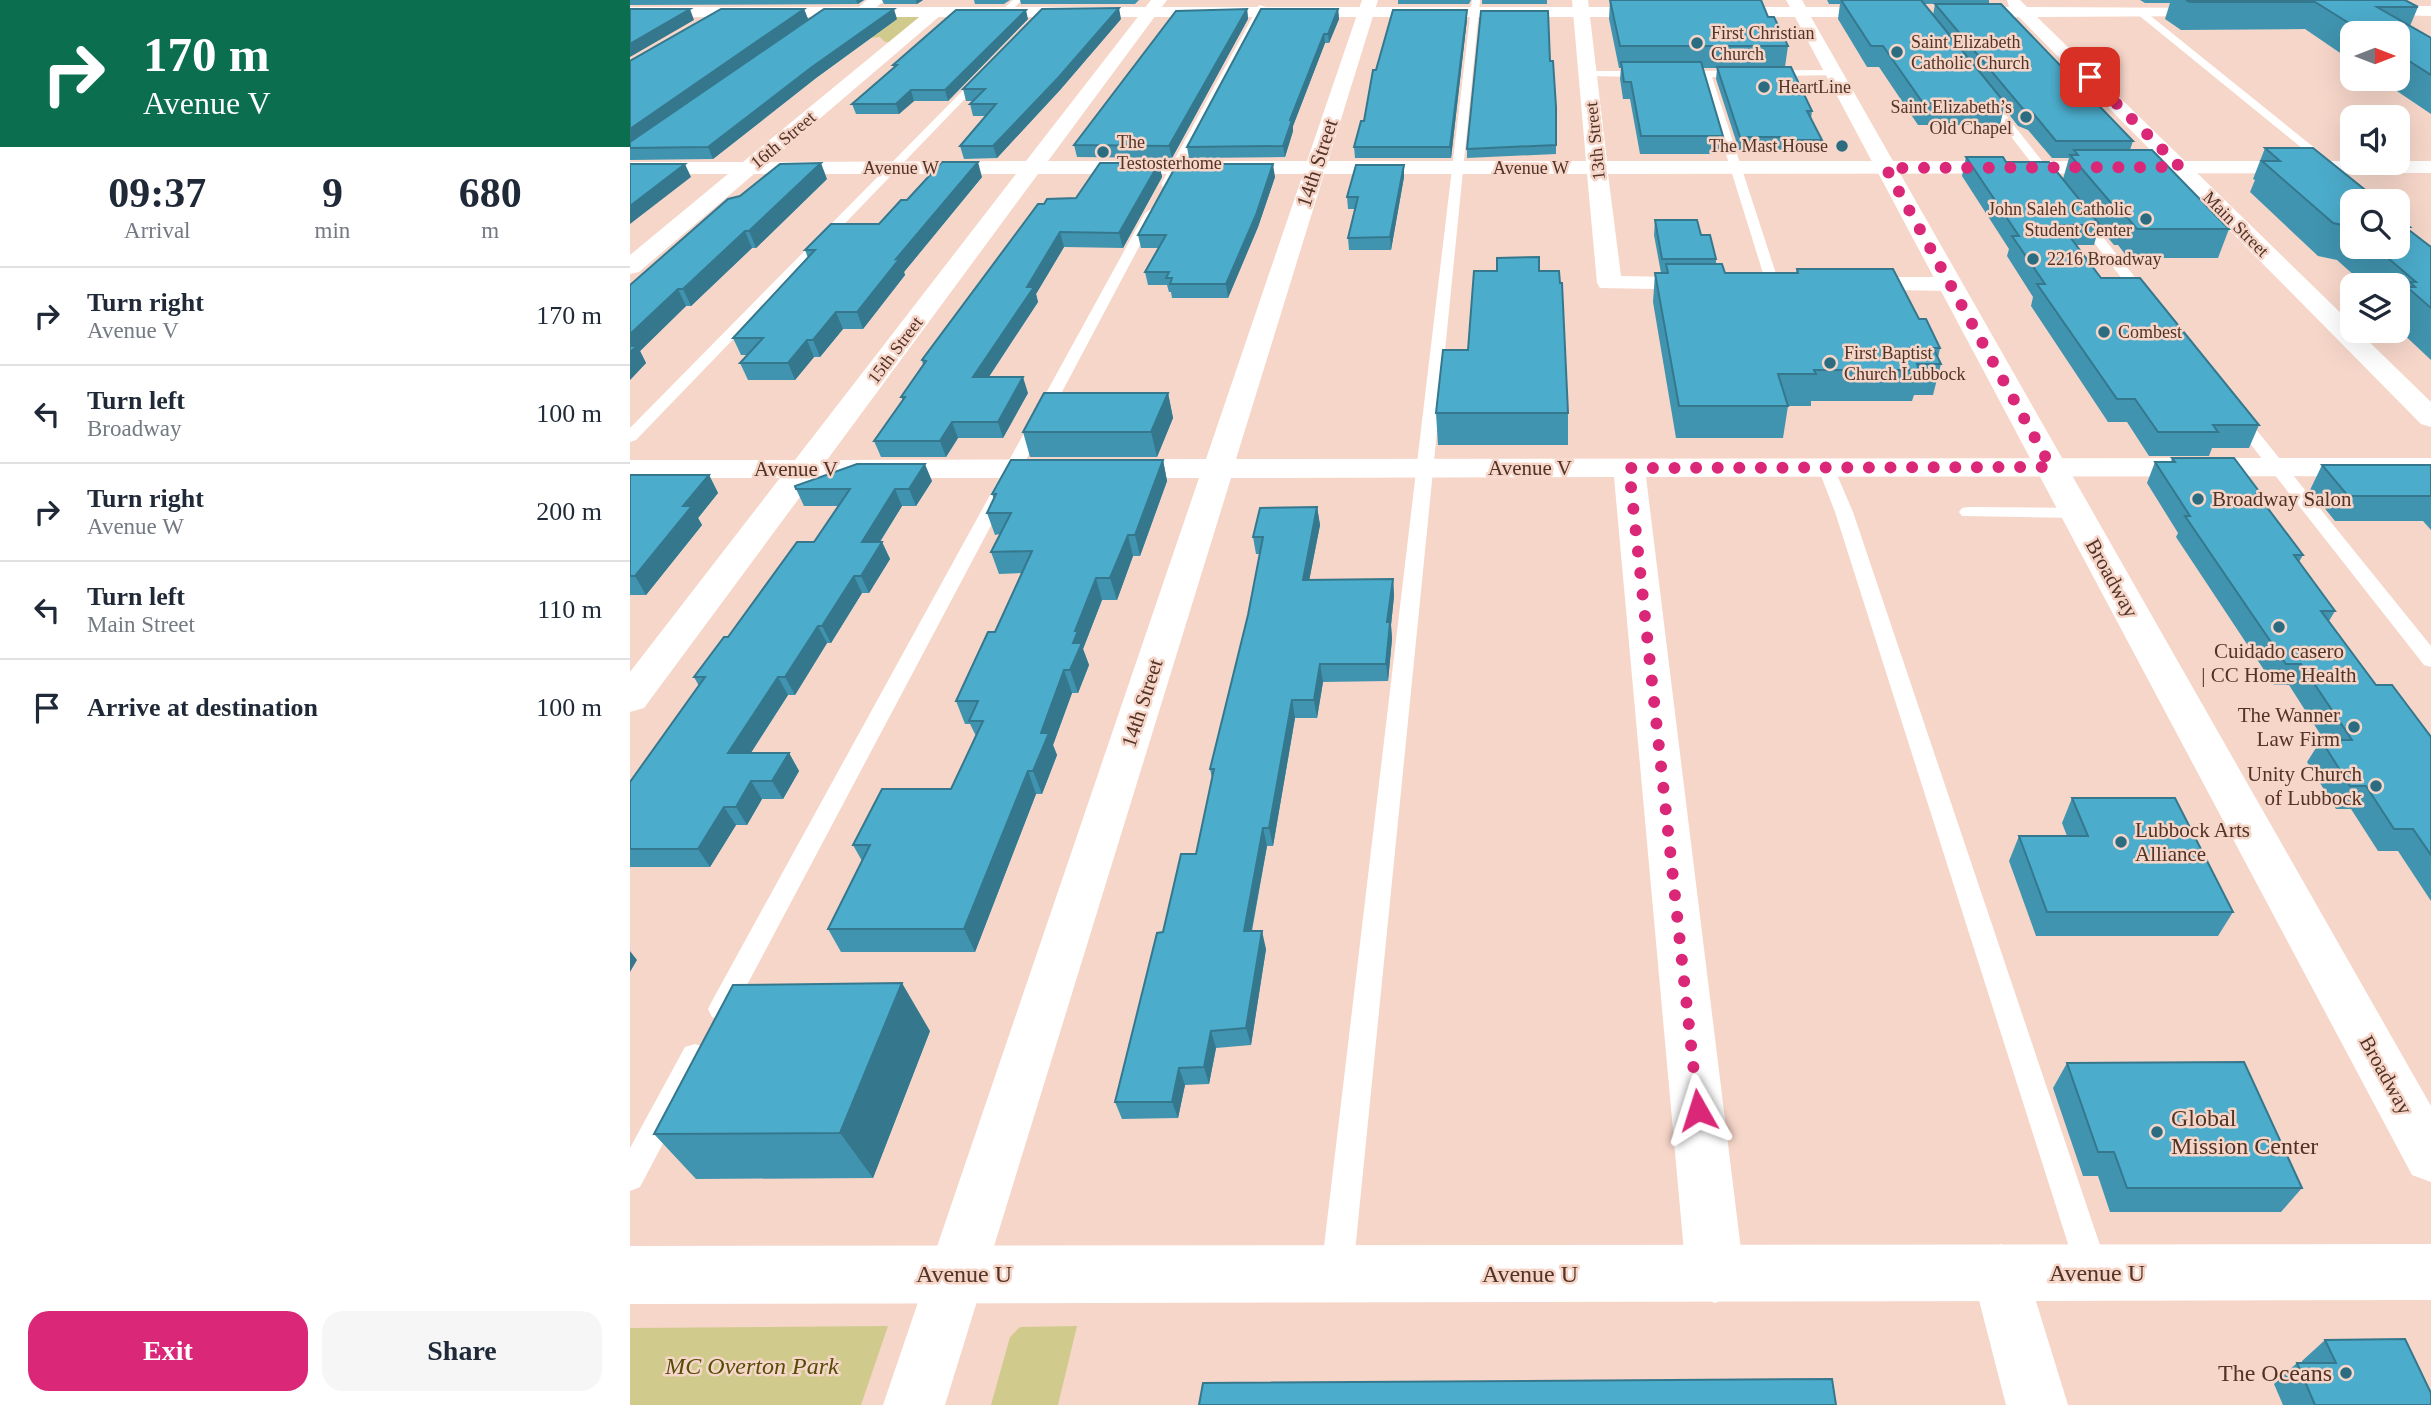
<!DOCTYPE html>
<meta charset="utf-8">
<style>
body{margin:0;font-family:Georgia,serif;background:#f6f6f7;color:#1f2937;height:100vh;display:flex;flex-direction:column;font-size:26px;white-space:nowrap}
*{box-sizing:border-box;margin:0}
p{font-size:23px;color:#747a83}
.icon{flex:none;width:38px;height:38px;fill:none;stroke:currentColor;stroke-width:2;stroke-linecap:round;stroke-linejoin:round}
.map{position:relative;flex:1;overflow:hidden}
.side{display:flex;flex-direction:column;background:#fff;width:630px}
.side>*{flex:none}
.banner{background:#0b6e4f;color:#fff;overflow:hidden}
.needle{width:46px;rotate:90deg}
.buttons{position:absolute;left:1710px;top:21px;display:grid;gap:14px}
.buttons a{display:grid;place-items:center;width:70px;height:70px;border-radius:14px;background:#fff;box-shadow:0 7px 28px #0002;font-size:35px}
.pin{position:absolute;display:grid;place-items:center;width:60px;height:60px;color:#fff;margin:-30px;border-radius:14px;box-shadow:0 4px 10px #0006}
.me{position:absolute;width:77px;margin:-38px;rotate:354deg;stroke-linejoin:round;filter:drop-shadow(0 0 5px #0008)}
.turn{display:flex;align-items:center;gap:24px;height:147px;padding:0 28px;font-size:32px}
.turn .icon{width:91px;height:91px;stroke-width:2.5}
.turn b{display:block;font-size:49px;line-height:60px}
.eta{display:flex;justify-content:space-evenly;align-items:center;height:119px;text-align:center}
.eta b{font-size:42px;font-weight:700;line-height:49px}
.button{display:flex;gap:14px;margin-top:auto;padding:14px 28px}
.button a{flex:1;height:80px;border-radius:21px;background:#db2777;color:#fff;font-size:28px;font-weight:700;line-height:80px;text-align:center}
.button a+a{background:#f6f6f7;color:#1f2937}
ul{padding:0;list-style:none}
li{display:flex;align-items:center;gap:21px;height:98px;padding:0 28px;border-top:2px solid #e0e1e3}
li div{flex:1}
li b{display:block;font-size:26px}
li em{font-style:normal}
main{display:flex;flex:1;min-height:0}
.map>svg:first-child{display:block}
.green{fill:#d0ca8d}
.lines{fill:none;stroke-linecap:round;stroke-linejoin:round}
.lane{fill:#fff;fill-rule:evenodd}
.street{fill:#fff;fill-rule:evenodd}
.secondary{fill:#fff;fill-rule:evenodd}
.wall{fill:#4194af}
.shaded-wall{fill:#35788e}
.building{fill:#4caccb;stroke:#35788e;stroke-width:2}
.route{stroke:#db2777;stroke-width:12;stroke-dasharray:0 21.6}
.poi-dot{fill:#2c6c80;stroke:#f6d6c9;stroke-width:2.5}
.labels{text-anchor:middle;dominant-baseline:central;stroke-width:5;stroke-linejoin:round;paint-order:stroke}
.far-poi-label{font-size:18px;fill:#523326;stroke:#f6d6c9;text-anchor:start}
.far-street-label{font-size:18px;fill:#523326;stroke:#f6d6c9}
.street-label{font-size:21px;fill:#523326;stroke:#f6d6c9}
.poi-label{font-size:21px;fill:#523326;stroke:#f6d6c9;text-anchor:start}
.near-poi-label{font-size:24px;fill:#523326;stroke:#f6d6c9;text-anchor:start}
.near-street-label{font-size:24px;fill:#523326;stroke:#f6d6c9}
.near-park-label{font-size:24px;font-style:italic;fill:#544d07;stroke:#f6d6c9}
</style>
<main>
<section class="side">
<div class="banner">
<div class="turn"><svg class="icon" aria-label="right" viewBox="0 0 24 24"><path d="M7 20v-9h11M14 6l5 5-5 5"/></svg><div><b>170 m</b>Avenue V</div></div>
</div>
<div class="eta">
<div><b>09:37</b><p>Arrival</p></div>
<div><b>9</b><p>min</p></div>
<div><b>680</b><p>m</p></div>
</div>
<ul>
<li><svg class="icon" aria-label="right" viewBox="0 0 24 24"><path d="M7 20v-9h11M14 6l5 5-5 5"/></svg><div><b>Turn right</b><p>Avenue V</p></div><em>170 m</em></li>
<li><svg class="icon" aria-label="left" viewBox="0 0 24 24"><path d="M17 20v-9H6M10 6l-5 5 5 5"/></svg><div><b>Turn left</b><p>Broadway</p></div><em>100 m</em></li>
<li><svg class="icon" aria-label="right" viewBox="0 0 24 24"><path d="M7 20v-9h11M14 6l5 5-5 5"/></svg><div><b>Turn right</b><p>Avenue W</p></div><em>200 m</em></li>
<li><svg class="icon" aria-label="left" viewBox="0 0 24 24"><path d="M17 20v-9H6M10 6l-5 5 5 5"/></svg><div><b>Turn left</b><p>Main Street</p></div><em>110 m</em></li>
<li><svg class="icon" aria-label="arrive" viewBox="0 0 24 24"><path d="M6 21V4h12l-3 4 3 4H6"/></svg><div><b>Arrive at destination</b></div><em>100 m</em></li>
</ul>
<div class="button"><a>Exit</a><a>Share</a></div>
</section>
<div class="map">
<svg width="1801" height="1405" viewBox="0 0 1801 1405">
<rect width="100%" height="100%" fill="#f6d6c9"/>
<path class="green" d="M199,14L290,17L259,42H255L250,37L224,40Z
M258,1326L231,1405H0V1328Z
M447,1326L428,1405H361L380,1337L390,1327Z"/>
<g class="lines">
<path class="lane" d="M383,0H392L378,14H372V10Z
M842,0H850L723,1272L718,1283L707,1288L696,1283L691,1272Z
M629,5L636,7L543,184L533,187L531,184Z
M1506,9H1512L1702,162V166H1694L1506,13Z
M1204,70L1207,71V75L1082,77L1149,283L1142,287L1137,286L1072,77H1049L1044,74L1049,71Z
M957,71H1016L1021,74L1016,77L954,76L952,74Z
M350,73L358,75L6,440L0,442V428Z
M1351,94H1359L1428,181V187H1420L1351,98Z
M521,209L527,213L100,1017L91,1020L82,1017L78,1009L82,1001L515,213Z
M1448,210L1452,211L1520,296V302H1510L1442,214Z
M1606,410L1612,412L1801,646V667L1794,665L1600,418L1598,415L1600,412Z
M1196,463L1204,468L1223,512L1478,1269L1473,1280L1462,1285L1451,1280L1446,1269L1205,512L1188,468Z
M1338,507L1446,508L1455,513L1446,518L1332,516L1329,512L1332,508Z
M65,1044L75,1047L79,1056L10,1187L0,1191V1148L55,1047Z"/>
<path class="street" d="M237,0H255L237,15H225L223,12Z
M521,0H537L418,161H677L732,0H748L698,161H956L942,0H958L977,161H1801V173L978,174L991,276L1087,278L1090,283L1087,288L1078,290L970,288L967,283L957,174H694L606,459L1801,458V476L1016,477L1114,1274L1105,1294L1085,1303L1065,1294L1056,1274L984,477L601,478L315,1405H253L569,478H184L14,708L0,712V672L150,478H0V460H165L386,174H124L9,272L0,274V255L98,174H0V162H113L299,9H311L313,12L311,15L139,162L396,161ZM408,174H673L576,459L197,460Z
M1219,277H1320L1329,279L1332,284L1329,289L1320,291L1210,289L1207,284L1210,279Z
M1371,1244L1391,1253L1438,1405H1376L1342,1273L1351,1253Z"/>
<path class="secondary" d="M1156,0H1172L1176,7H1260L1268,12L1260,17H1181L1801,1106V1182L1782,1175L1165,17H0V7H1160Z
M1377,0H1390L1397,7L1595,8L1597,11L1595,14L1589,16L1407,17L1722,324V331H1728L1801,402V427L1791,424L1389,17H1327L1319,12L1327,7H1379Z
M1733,6H1801V16L1727,14L1725,11L1727,8Z
M1801,1244V1300L0,1304V1246Z"/>
</g>
<path class="wall" d="M0,0H234L228,4L0,5Z
M252,0H293L287,4H254Z
M344,0H380L374,4H345Z
M390,0H509L505,4H391Z
M768,0H841L839,4H768Z
M852,0H917V4H852Z
M980,0L1138,17L1158,46L1155,67L1182,111L1181,119L1192,140L1190,153H1159L1158,150H1109L1086,79L1087,68H1073L1093,136L1091,154H1010L1000,99H993L990,79L991,68H989L979,19Z
M1197,0H1359V3L1294,4L1303,15L1305,4L1503,141L1500,150L1599,229L1588,258H1498L1488,245H1484L1469,227L1464,245H1446L1471,278L1629,425L1619,448H1582L1579,456H1519L1497,422H1478L1401,306L1403,297L1377,256L1379,249L1332,176L1336,157L1376,162L1433,179L1439,158H1422L1398,130L1388,126L1374,108L1370,125H1288L1249,67H1237L1208,19L1210,4H1199Z
M1510,0H1775L1788,7L1780,26L1801,38V114L1749,79H1768V33H1722V61L1675,29L1551,30L1535,19L1540,3H1515Z
M174,9L178,19H267L186,78L83,159L0,160V61Z
M617,9L618,19L542,158L447,157L444,145Z
M708,9L709,19L699,43H695L663,126V131L655,157L559,158L557,147Z
M837,10V19L821,158H725L724,147L734,121L746,70Z
M398,19L318,101H284L269,114H226L222,104L264,68L263,65Z
M491,19L430,90L367,158L334,159L330,146L356,116H343L340,104L343,101H336L333,89Z
M920,61L926,107V154L837,158V149Z
M1635,148L1722,201V247H1768V216L1780,227L1779,230L1801,247V360L1768,329V285H1735L1707,260L1688,256L1620,192L1625,180L1623,179Z
M529,163L532,177L493,248L434,247L406,294L408,302L359,377L398,393L373,438H328L316,457H251L244,441L273,401L271,397L293,365L292,360L414,204L446,198Z
M774,165V177L761,250H719L718,238L725,209H718L717,197Z
M352,177L274,272L275,275L233,329H213L190,357H184L165,380H118L110,363L117,355H111L103,338L178,258L175,250L249,224L277,200Z
M645,177L628,227L598,298H542L541,292H539L537,285H518L515,272L529,248H511L508,235Z
M197,179L126,248H122L61,306H56L10,351L16,363L0,380V285Z
M1025,220L1071,235L1086,259V264L1095,273H1166L1167,269L1289,319L1310,348L1308,358L1311,364L1303,395H1284L1282,401H1181V406H1158L1153,438H1046L1023,302L1025,273H1031L1024,235Z
M909,271L938,413V445H808L806,413L838,350Z
M538,393L543,418L527,457H400L393,432Z
M1542,458L1631,494L1629,497L1673,555L1669,562L1705,611L1699,621L1746,685L1801,737V901L1768,851H1748L1721,809H1706L1677,762L1691,740H1694L1659,685H1644L1546,537L1548,533L1517,483L1525,462H1541Z
M533,460L537,481L510,556H503L487,600H472L453,649L459,665L448,693H442L423,745L427,755L412,794H406L345,952H211L198,929L232,861L223,845L321,789L346,736L340,724H335L326,701L365,632L392,573L369,574L361,552L370,534L365,535L357,513L364,499L362,494Z
M1692,465H1801V530L1793,521H1705L1680,490Z
M0,475H79L88,493L68,518L72,525L16,595H0Z
M302,481L286,506H272L250,542H252L260,559L239,593H232L201,643H197L165,695H158L121,753H159L169,771L153,799H132L117,825H106L80,867H0V782L69,686L64,677L98,637L184,542L209,506H174L166,489Z
M687,507L690,525L679,580L763,579L764,596L761,625L762,639L758,681L693,682L687,718H665L643,846H637L622,931L636,949L621,1045L586,1048L579,1084L555,1085L548,1118L492,1119L485,1102L533,932L566,854L582,778L580,769L618,615L630,554H626L623,537Z
M1442,798L1603,912L1588,936H1406L1379,861L1389,836H1437L1432,823Z
M300,1031L243,1178L66,1179L24,1134Z
M1437,1063L1672,1188L1651,1212H1480L1468,1176H1453L1423,1088Z
M1695,1340L1801,1405H1653L1644,1384L1667,1363H1672V1361Z"/>
<path class="shaded-wall" d="M226,0H234L228,4Z
M286,0H293L287,4Z
M489,8L491,19L430,90L367,158L363,146Z
M60,9L64,20L0,57V44Z
M174,9L178,19L0,145V129Z
M264,9L267,19L186,78L83,159L78,147L182,67Z
M617,9L618,19L542,158L539,146Z
M708,9L709,19L699,43L698,34Z
M396,10L398,19L318,101L315,90Z
M837,10V19L821,158L820,147Z
M694,34L695,43L663,126V131L655,157L653,146L660,120Z
M281,90L284,101L269,114L266,104Z
M348,162L352,177L274,272L275,275L233,329L227,312L266,259Z
M191,163L197,179L126,248L119,231Z
M529,163L532,177L493,248L489,233Z
M55,164L61,177L0,224V206Z
M643,164L645,177L628,227L598,298L596,284Z
M774,165V177L761,250L760,237Z
M115,231L122,248L61,306L53,289Z
M430,232L434,247L406,294L408,302L348,393L343,377Z
M48,289L56,306L10,351L16,363L0,380V334Z
M206,312L213,329L190,357L183,340Z
M177,340L184,357L165,380L158,363Z
M393,377L398,393L373,438L368,422Z
M538,393L543,418L527,457L521,432Z
M322,422L328,438L316,457L310,441Z
M533,460L537,481L510,556L505,535Z
M295,464L302,481L286,506L279,489Z
M79,475L88,493L68,518L72,525L16,595L5,576L53,506Z
M265,489L272,506L239,559L232,542Z
M687,507L690,525L676,597L673,580Z
M498,535L503,556L487,600L480,578Z
M252,542L260,559L239,593L231,576Z
M224,576L232,593L201,643L192,626Z
M466,578L472,600L453,649L459,665L448,693L440,670L445,631Z
M763,579L764,596L761,625L762,639L758,681L756,664L757,622Z
M188,626L197,643L165,695L155,677Z
M690,664L693,682L687,718L684,700Z
M434,670L442,693L423,745L427,755L412,794L403,771L411,733Z
M148,677L158,695L109,771L98,753Z
M662,700L665,718L643,846L639,828Z
M159,753L169,771L153,799L142,781Z
M398,771L406,794L345,952L334,929Z
M121,781L132,799L117,825L106,807Z
M94,807L106,825L80,867L68,849Z
M633,828L637,846L618,949L614,931Z
M632,931L636,949L621,1045L616,1028Z
M0,951L7,960L0,972Z
M272,983L300,1031L243,1178L210,1133Z
M581,1031L586,1048L579,1084L574,1067Z
M549,1068L555,1085L548,1118L542,1102Z"/>
<path class="building" d="M980,0H1131L1138,17H1144L1158,46H990Z
M1211,0H1291L1375,103H1293L1253,46H1241Z
M1556,0H1775L1788,7H1747L1801,38V75L1768,54V33H1735L1685,2H1560Z
M1305,4H1371L1503,141H1426L1403,113L1393,109Z
M489,8L428,78L363,146H330L366,104H340L355,89H333L412,9Z
M0,9H60L0,44Z
M91,9H174L0,129V61Z
M194,9H264L182,67L78,147L0,148V142Z
M617,9L539,146L444,145L546,11Z
M631,9H708L698,34H694L660,120H662L653,146L557,147Z
M326,10H396L315,90H281L266,104H222L267,65H263Z
M763,10H837L820,147H724L731,121H734L743,70H746Z
M851,11H918L920,61H923L926,107V145L837,149Z
M991,62H1071L1093,136H1011L1001,82H994Z
M1087,67H1161L1182,111H1177L1192,140H1161L1160,137H1110Z
M1635,148H1683L1749,201H1722V227L1703,223L1632,161H1650Z
M1444,150H1522L1599,229H1507L1497,217H1493L1440,155H1448Z
M1336,157H1373L1376,162H1419L1470,225H1431L1471,278H1510L1629,425H1583L1588,432H1528L1505,399H1487L1407,284H1415L1382,236H1389Z
M312,162H348L266,259L270,258L227,312H206L183,340H177L158,363H110L133,338H103L185,250H175L201,224H249L271,200H277Z
M191,163L119,231H115L53,289H48L0,334V285L98,199L110,196L150,164Z
M470,163H529L489,233L430,232L397,287H404L343,377H393L368,422H322L310,441H244L275,397H271L296,361L292,360L408,204H414L417,199L446,198Z
M0,164H55L0,206Z
M547,164H643L626,215L596,284H540L542,278H536L539,272H515L536,235H508Z
M726,165H774L760,237L718,238L728,197H717Z
M1768,216L1780,227H1775L1801,247V308L1777,287H1785L1780,282H1786L1745,247H1768Z
M1025,220H1067L1071,235H1080L1086,259H1032Z
M909,257V271H929L930,283H932L938,413H806L813,350H838L844,271H867V258Z
M1036,264H1092L1095,273H1168L1167,269H1263L1289,319H1296L1310,348H1303L1311,364H1287L1289,370H1184L1186,374H1148L1158,406H1049L1025,273H1038Z
M0,346H7L0,352Z
M414,393H538L521,432H393Z
M1542,458H1604L1631,494H1627L1673,555H1664L1705,611H1691L1746,685H1762L1801,737V855L1783,829H1764L1736,786H1720L1691,740H1722L1671,664H1656L1555,516H1560L1525,462H1545Z
M381,460H533L505,535H498L480,578H466L445,631H448L443,643H452L440,670H434L411,733H419L403,771H398L334,929H198L240,845H223L252,789H321L353,721H339L348,701H326L358,632H365L402,551L361,552L381,513H357L366,494H362Z
M227,464H295L279,489H265L232,542H252L231,576H224L192,626H188L155,677H148L98,753H159L142,781H121L106,807H94L68,849H0V782L75,677H64L94,637H98L167,542H184L220,489H166L165,486Z
M1692,465H1801V496H1718Z
M0,475H79L53,506H62L5,576H0Z
M687,507L673,580L763,579L757,622H760L756,664H690L684,700H662L639,828H633L614,931H632L616,1028L581,1031L574,1067L549,1068L542,1102H485L527,933L533,932L551,854H566L584,769H580L618,615L633,537H623L630,508Z
M1442,798H1545L1603,912H1417L1389,836H1458Z
M272,983L210,1133L24,1134L103,985Z
M1614,1062L1672,1188H1497L1484,1152H1468L1437,1063Z
M1775,1339L1801,1393V1405H1685L1667,1363H1706L1695,1340Z
M1202,1379L1206,1405H569L573,1383Z"/>
<g class="lines">
<path class="route" d="M1068,1110L999,468L1421,467L1256,168L1550,167L1460,77"/>
</g>
<g class="poi-dot">
<circle cx="1067" cy="43" r="7"/>
<circle cx="1267" cy="52" r="7"/>
<circle cx="1134" cy="87" r="7"/>
<circle cx="1396" cy="117" r="7"/>
<circle cx="1212" cy="146" r="7"/>
<circle cx="473" cy="152" r="7"/>
<circle cx="1516" cy="219" r="7"/>
<circle cx="1403" cy="259" r="7"/>
<circle cx="1474" cy="332" r="7"/>
<circle cx="1200" cy="363" r="7"/>
<circle cx="1568" cy="499" r="7"/>
<circle cx="1649" cy="627" r="7"/>
<circle cx="1724" cy="727" r="7"/>
<circle cx="1746" cy="786" r="7"/>
<circle cx="1491" cy="842" r="7"/>
<circle cx="1527" cy="1132" r="7"/>
<circle cx="1716" cy="1373" r="7"/>
</g>
<g class="labels">
<g class="far-poi-label">
<text x="1081" y="33">First Christian<tspan x="1081" dy="21">Church</tspan></text>
<text x="1281" y="42">Saint Elizabeth<tspan x="1281" dy="21">Catholic Church</tspan></text>
<text x="1148" y="87">HeartLine</text>
<text x="1382" y="107" text-anchor="end">Saint Elizabeth’s<tspan x="1382" dy="21">Old Chapel</tspan></text>
<text x="487" y="142">The<tspan x="487" dy="21">Testosterhome</tspan></text>
<text x="1198" y="146" text-anchor="end">The Mast House</text>
<text x="1502" y="209" text-anchor="end">John Saleh Catholic<tspan x="1502" dy="21">Student Center</tspan></text>
<text x="1417" y="259">2216 Broadway</text>
<text x="1488" y="332">Combest</text>
<text x="1214" y="353">First Baptist<tspan x="1214" dy="21">Church Lubbock</tspan></text>
</g>
<g class="far-street-label">
<text transform="translate(153 140) rotate(-40)">16th Street</text>
<text transform="translate(965 141) rotate(-96)">13th Street</text>
<text x="271" y="168">Avenue W</text>
<text x="901" y="168">Avenue W</text>
<text transform="translate(1606 224) rotate(45)">Main Street</text>
<text transform="translate(265 350) rotate(-53)">15th Street</text>
</g>
<g class="street-label">
<text transform="translate(687 163) rotate(-72)">14th Street</text>
<text x="900" y="468">Avenue V</text>
<text x="166" y="469">Avenue V</text>
<text transform="translate(1482 578) rotate(61)">Broadway</text>
<text transform="translate(512 703) rotate(-72)">14th Street</text>
<text transform="translate(1756 1075) rotate(61)">Broadway</text>
</g>
<g class="poi-label">
<text x="1582" y="499">Broadway Salon</text>
<text x="1649" y="651" text-anchor="middle">Cuidado casero<tspan x="1649" dy="24">| CC Home Health</tspan></text>
<text x="1710" y="715" text-anchor="end">The Wanner<tspan x="1710" dy="24">Law Firm</tspan></text>
<text x="1732" y="774" text-anchor="end">Unity Church<tspan x="1732" dy="24">of Lubbock</tspan></text>
<text x="1505" y="830">Lubbock Arts<tspan x="1505" dy="24">Alliance</tspan></text>
</g>
<g class="near-poi-label">
<text x="1541" y="1118">Global<tspan x="1541" dy="28">Mission Center</tspan></text>
<text x="1702" y="1373" text-anchor="end">The Oceans</text>
</g>
<g class="near-street-label">
<text x="1467" y="1273">Avenue U</text>
<text x="334" y="1274">Avenue U</text>
<text x="900" y="1274">Avenue U</text>
</g>
<g class="near-park-label">
<text x="122" y="1366">MC Overton Park</text>
</g>
</g>
</svg>
<div class="buttons">
<a><svg class="needle" viewBox="-14 -14 28 28"><path d="M0-13l5 13h-10z" fill="#e53935"/><path d="M0 13l5-13h-10z" fill="#747a83"/></svg></a>
<a><svg class="icon" aria-label="sound" viewBox="0 0 24 24"><path d="M4 9h4l5-4v14l-5-4H4zM17 9q2 3 0 6"/></svg></a>
<a><svg class="icon" aria-label="search" viewBox="0 0 24 24"><circle cx="10" cy="10" r="6"/><path d="M15 15l6 6"/></svg></a>
<a><svg class="icon" aria-label="layers" viewBox="0 0 24 24"><path d="M12 4l9 5-9 5-9-5zM3 14l9 5 9-5"/></svg></a>
</div>
<div class="pin" style="left:1460px;top:77px;background:#d93025"><svg class="icon" aria-label="arrive" viewBox="0 0 24 24"><path d="M6 21V4h12l-3 4 3 4H6"/></svg></div>
<svg class="me" style="left:1068px;top:1110px" viewBox="-20 -20 40 40"><path d="M0-17L14 15 0 8-14 15z" fill="#db2777" stroke="#fff" stroke-width="4"/></svg>
</div>
</main>
